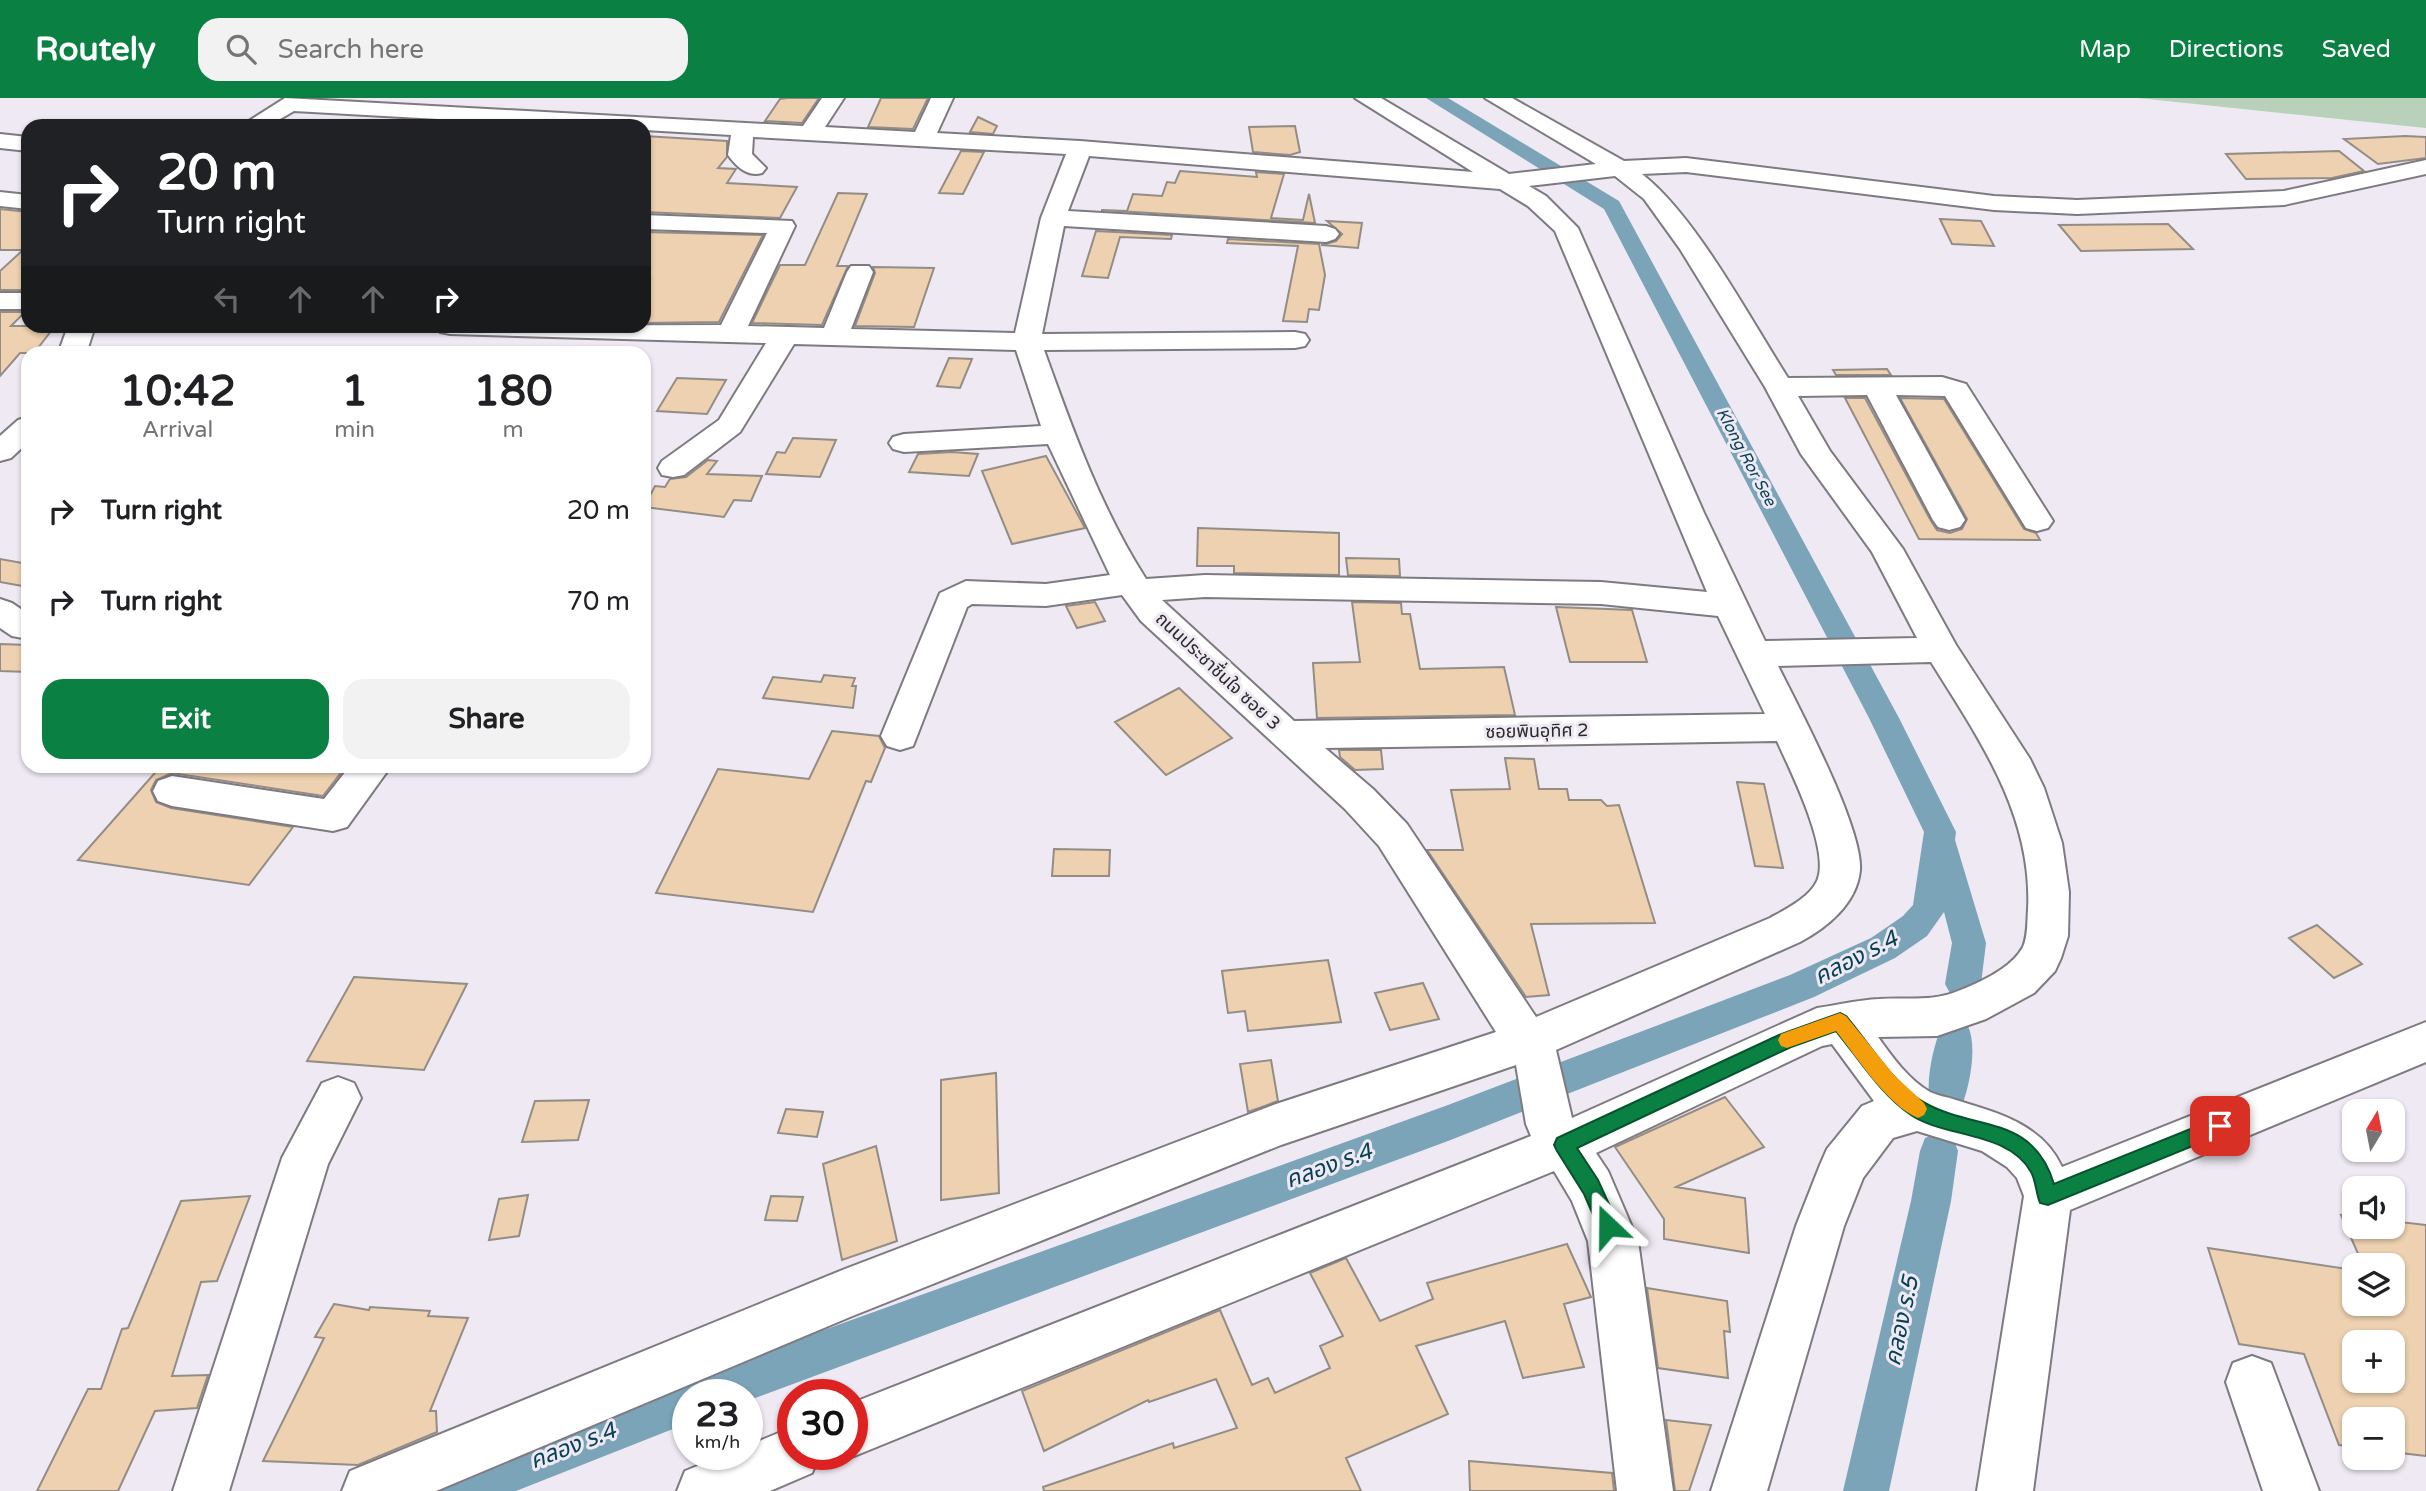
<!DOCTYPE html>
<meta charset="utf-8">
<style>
body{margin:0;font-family:"Varela Round","Noto Sans Thai",sans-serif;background:#f2f2f2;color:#202124;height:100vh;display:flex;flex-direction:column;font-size:26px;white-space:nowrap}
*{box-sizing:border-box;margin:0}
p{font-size:23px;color:#757577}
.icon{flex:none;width:38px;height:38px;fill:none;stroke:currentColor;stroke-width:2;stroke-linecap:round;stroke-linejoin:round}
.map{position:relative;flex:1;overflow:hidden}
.panel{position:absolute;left:21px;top:248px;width:630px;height:427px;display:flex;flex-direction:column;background:#fff;border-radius:21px;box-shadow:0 2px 5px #0004}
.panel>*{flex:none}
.top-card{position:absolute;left:21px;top:21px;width:630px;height:214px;border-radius:21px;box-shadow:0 2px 5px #0004;background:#202124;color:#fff;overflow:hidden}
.needle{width:46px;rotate:10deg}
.tools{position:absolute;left:2342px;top:1001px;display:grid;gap:14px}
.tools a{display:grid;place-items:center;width:63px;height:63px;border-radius:14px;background:#fff;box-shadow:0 2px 5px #0004;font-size:35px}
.speed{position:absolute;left:672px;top:1281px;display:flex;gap:14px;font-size:35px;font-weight:700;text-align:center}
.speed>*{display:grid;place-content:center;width:91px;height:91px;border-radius:50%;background:#fff;box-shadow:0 2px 5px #0004;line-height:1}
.speed small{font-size:18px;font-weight:400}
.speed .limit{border:10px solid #d22;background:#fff;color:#111}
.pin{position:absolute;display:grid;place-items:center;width:60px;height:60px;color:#fff;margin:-30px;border-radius:14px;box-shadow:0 4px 10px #0006}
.me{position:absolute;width:77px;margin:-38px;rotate:337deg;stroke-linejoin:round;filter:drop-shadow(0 0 5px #0008)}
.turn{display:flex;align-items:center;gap:24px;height:147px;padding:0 21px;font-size:32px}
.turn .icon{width:91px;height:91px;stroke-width:2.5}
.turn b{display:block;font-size:49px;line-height:60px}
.lanes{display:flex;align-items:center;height:66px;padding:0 21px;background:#0003;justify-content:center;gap:35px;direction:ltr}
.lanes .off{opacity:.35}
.eta{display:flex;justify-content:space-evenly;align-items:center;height:119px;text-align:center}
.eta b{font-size:42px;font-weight:700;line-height:49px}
.action{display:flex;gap:14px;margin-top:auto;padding:14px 21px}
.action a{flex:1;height:80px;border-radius:21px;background:#0b8043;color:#fff;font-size:28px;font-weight:700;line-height:80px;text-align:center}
.action a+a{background:#f2f2f2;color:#202124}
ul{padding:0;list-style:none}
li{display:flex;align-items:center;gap:21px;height:91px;padding:0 21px}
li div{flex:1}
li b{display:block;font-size:26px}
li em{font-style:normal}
header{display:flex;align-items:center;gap:42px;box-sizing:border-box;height:98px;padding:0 35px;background:#0b8043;color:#fff}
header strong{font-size:33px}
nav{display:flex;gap:38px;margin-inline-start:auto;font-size:24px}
.search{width:490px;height:63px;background:#f2f2f2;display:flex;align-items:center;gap:18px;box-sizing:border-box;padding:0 24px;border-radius:21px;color:#757577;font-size:26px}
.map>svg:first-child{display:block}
.green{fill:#b9d0ba}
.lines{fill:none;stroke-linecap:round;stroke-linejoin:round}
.canal{fill:#7ba4b9;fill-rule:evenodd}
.building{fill:#edd1b0;stroke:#938d86;stroke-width:2;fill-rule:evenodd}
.minor-casing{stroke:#7e7a82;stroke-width:4}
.minor{fill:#fff;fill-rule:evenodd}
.route{fill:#0b8043;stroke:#07532c;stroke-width:2}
.slow{fill:#f59e0b}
.labels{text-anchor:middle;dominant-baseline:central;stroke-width:6;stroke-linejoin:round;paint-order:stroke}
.far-water-label{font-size:16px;font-style:italic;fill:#074057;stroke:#eee9f2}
.street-label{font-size:18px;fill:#2b292c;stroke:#eee9f2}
.near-water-label{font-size:23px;font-style:italic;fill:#074057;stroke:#eee9f2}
</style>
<header>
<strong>Routely</strong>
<div class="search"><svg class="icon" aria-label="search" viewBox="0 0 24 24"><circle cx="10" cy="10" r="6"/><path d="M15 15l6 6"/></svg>Search here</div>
<nav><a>Map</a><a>Directions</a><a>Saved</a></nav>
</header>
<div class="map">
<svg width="2426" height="1393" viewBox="0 0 2426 1393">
<rect width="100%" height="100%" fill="#eee9f2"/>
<path class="green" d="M2138,0H2426V30Z"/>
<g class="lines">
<path class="canal" d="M1426,0H1448L1619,103L1899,620L1956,734L1955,742L1986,845L1981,886L1975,897L1963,901L1951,897L1945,886L1952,845L1944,814L1927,838L1895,860L1814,899L1448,1043L747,1303V1297H688V1325L516,1393H436L443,1377L688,1281L1448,1007L1790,877L1871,840L1903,818L1913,807L1924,734L1869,620L1604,111Z
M1955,923L1968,928C1978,950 1969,993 1959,1015L1946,1020L1933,1015C1923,993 1932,950 1942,928Z
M1939,1035L1953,1040L1958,1053L1951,1103L1889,1393H1843L1911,1103L1920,1053L1925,1040Z"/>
</g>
<path class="building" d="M787,0H819L802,25L765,23L780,1Z
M881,0H928L913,31L868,29Z
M978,19L997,28L993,36L970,34Z
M1295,28L1300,54L1290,57L1253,54L1249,29Z
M644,38L727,43V59L718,70L736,71L727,85L797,89L780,120L644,114Z
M2405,38L2426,39V60L2378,66L2344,41Z
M961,53L984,54L963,96L939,95Z
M2339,53L2364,73L2332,80L2246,81L2226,56Z
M1180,73L1257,79L1256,74L1284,76L1271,120L1303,122L1309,96L1315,125L1101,112L1127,113L1133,96L1162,98L1167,84L1175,85Z
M838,95L867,96L837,168H848L822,227L752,225L780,167H805Z
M0,111L28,114V192H0V173L23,152H0Z
M1940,121L1981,123L1994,148L1952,146Z
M1327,123L1362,125L1358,150L1321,147L1336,143L1342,136Z
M2168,126L2193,151L2081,153L2059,127Z
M1096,133L1172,137L1171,141L1120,139L1108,180L1082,178Z
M644,134L763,137L719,224L644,225V192L650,181H644Z
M1228,141L1319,146L1325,177L1319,212L1309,211L1307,224L1283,223L1298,148L1227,145Z
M873,169L934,170L914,229L855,228L875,175Z
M0,214H25L11,228H55L34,255H20L0,278Z
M949,260L972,261L960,290L937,288Z
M1887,271L1891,277H1836L1833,272Z
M677,280L726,282L707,316L657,313Z
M1845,300H1865L1931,423L1937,432L1950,435L1962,431L1967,421L1900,300L1944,301L2024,431L2036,435L2040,442L1919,441Z
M793,340L836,342L820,379L766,376L777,354L785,355Z
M952,354L978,356L969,378L909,374L918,356Z
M1046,358L1085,430L1012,446L982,373Z
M708,362L717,363L707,376L762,378L751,403L734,402L724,419L644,409L655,388L665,389L670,381L686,379Z
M1198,430L1339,435V477L1234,475V468H1197Z
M1346,460L1399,461L1400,478L1348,477Z
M0,461L28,466V489L0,484Z
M1095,504L1105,523L1077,530L1066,508Z
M1352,504L1401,505L1402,516H1410L1420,571L1504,569L1515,617L1317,620L1313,565L1360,564Z
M1556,509L1632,512L1647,564H1570Z
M0,546L28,547V574L0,573Z
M824,577L855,580L852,588H856L853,610L763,600L773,579L821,584Z
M1179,590L1232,640L1166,677L1115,624Z
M832,633L879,638L885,650L871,684L866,683L813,814L656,795L718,671L809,681Z
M1339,652H1381L1383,671L1355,672L1340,659Z
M1505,660L1534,661L1539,691H1567L1569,702H1601L1607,708L1619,707L1655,825L1531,826L1549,897L1526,899L1427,752H1463L1451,692L1510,691Z
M161,668H346L323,698L172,675L156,682L151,692L156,704L171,710L293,729L249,787L78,762Z
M1737,684L1764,686L1783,770L1755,768Z
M1054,751L1110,752L1109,778H1052Z
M2317,827L2362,866L2334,880L2289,840Z
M1328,862L1341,924L1248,933L1245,913L1228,915L1222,873Z
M354,879L467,886L424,972L307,963Z
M1423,885L1439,921L1390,932L1375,895Z
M1271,962L1278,1003L1248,1014L1240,966Z
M996,975L999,1095L941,1102V982Z
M1725,999L1764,1049L1676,1089L1745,1100L1749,1155L1664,1141V1121L1615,1049Z
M589,1002L578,1042L522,1044L535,1003Z
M786,1011L823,1014L817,1039L778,1035Z
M876,1048L897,1143L842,1162L823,1066Z
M528,1097L519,1138L489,1142L499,1101Z
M250,1098L217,1183L201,1184L172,1278L208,1277L197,1310L155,1313L118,1393H37L88,1291H101L122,1231L128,1230L181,1103Z
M771,1098L803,1099L797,1123L765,1122Z
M2341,1117L2354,1119V1129H2392V1123L2426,1127V1358L2392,1354V1321H2354V1349L2339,1347L2304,1256L2239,1246L2208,1150L2354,1172V1206H2392V1167H2363ZM2354,1244H2392V1283H2354Z
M1567,1146L1591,1199L1564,1206L1584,1269L1523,1280L1505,1223L1416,1248L1448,1316L1346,1360L1361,1393H1044L1043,1389L1173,1345L1174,1350L1237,1330L1216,1281L1149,1304L1148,1302L1044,1353L1022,1293L1220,1212L1252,1287L1268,1280L1275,1295L1330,1270L1320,1248L1343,1238L1310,1175L1346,1160L1380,1223L1433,1201L1427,1185Z
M1647,1190L1727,1203L1730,1234L1724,1233L1728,1280L1658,1270Z
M334,1206L369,1212L370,1209L430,1213L428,1218L468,1220L430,1313H436L437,1334L358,1367L263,1363L324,1240L315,1239Z
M1666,1322L1711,1327L1689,1393H1675Z
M1469,1363L1612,1375L1614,1393H1470Z"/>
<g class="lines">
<g class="minor-casing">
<path id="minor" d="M285,0L803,28L822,0H844L825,29L915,34L931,0H953L937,35L1080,43L1473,74L1355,0H1381L1509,76L1596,66L1485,0H1512L1624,63L1686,60L1994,98L2077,102L2284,93L2426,62V76L2284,107L2077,116L1994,112L1686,74L1642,76C1696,118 1750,221 1788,280L1942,279L1966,286L2053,423L2048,430L2037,433L2026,430L1945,298L1896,297L1965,422L1960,429L1949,432L1938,429L1933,422L1867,297L1798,298L1830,353L1903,451L1956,547L2030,661L2044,690L2062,745L2069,794L2068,838L2061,860L2055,873L2034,895L1986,921L1937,938L1878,939C1892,959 1909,982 1930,994C1938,998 1948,999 1956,1002C1998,1015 2042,1026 2062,1069L2426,924V964L2070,1112L2033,1393H1977L2024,1098L2017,1080L2007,1069L1982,1053L1917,1033L1893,1040L1863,1080L1844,1128L1767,1393H1711L1796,1128L1820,1067L1827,1051L1862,1008L1874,1003L1832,946L1822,948L1596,1055L1608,1073L1638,1143L1673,1393H1617L1588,1143L1572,1103L1554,1073L852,1359L846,1356H852V1305L1531,1038L1526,1026L1516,967L1281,1047L850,1219L436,1393H342L350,1373L845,1171L1276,1006L1496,934L1379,748L1345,711L1141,523L1122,497L1046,508L972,506L967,509L913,648L900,652L887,648L881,638L940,495L966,483L1046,486L1110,477L1048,346L904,354L893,351L889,345L893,339L904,336L1041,328L1016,252L794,246L740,334L684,377L673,379L662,377L658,370L662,363L719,322L766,245L450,236L440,234L436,228L721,227L767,135L644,131V117L792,123L795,128L748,228L824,230L847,174L851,168H869L873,174L851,231L1015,235L1041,120L1066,56L753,39L752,56L766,70L762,75C747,79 737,69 728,57L731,37L644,32V28H564L294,13L268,28H241ZM1089,58L1500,91L1528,108L1555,133L1707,494L1601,484L1205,477L1146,481C1101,411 1072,330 1044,252L1295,250L1305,248L1309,242L1305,236L1295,234L1042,236L1064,128L1326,144L1335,141L1339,136L1335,131L1326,128L1068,113ZM1615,78L1644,101L1680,151L1765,289L1801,356L1872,454L1917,540L1765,543L1704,415L1578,130L1546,98L1529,88ZM1205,499L1601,506L1718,518L1765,616L1294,623L1162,502ZM1931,564C1979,641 2033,717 2028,812C2027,824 2028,838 2023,849C2012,870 1979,885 1958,893C1933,904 1906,899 1879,901C1858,902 1838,907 1817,910L1572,1020L1556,952L1800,844C1826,830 1857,806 1860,772C1863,730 1799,610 1778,568ZM1777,643C1790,672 1831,753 1817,783C1809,800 1786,811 1770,820L1536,919L1407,726L1373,691L1325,650Z
M0,36L28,39V53L0,50Z
M0,94L28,97V111L0,108Z
M0,195H28V211H0Z
M68,228H95L86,256H58Z
M28,319V344L11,360L0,363V338L18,322Z
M0,501L12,505L28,516V541L12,538L0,530Z
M350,668H391L347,729L333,733L172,708L158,703L153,693L158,683L172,678L324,701Z
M338,979L354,985L361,1000L328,1066L229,1393H173L282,1060L322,985Z
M2252,1258L2271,1265L2319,1393H2263L2226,1284L2233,1265Z
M793,1329V1356H820L812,1375L770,1393H677L685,1373L727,1356H747V1348Z"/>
</g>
<use href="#minor" class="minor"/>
</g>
<path class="route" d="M1840,915L1846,918C1868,944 1896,989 1925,1005C1975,1033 2033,1016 2054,1086L2220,1019L2227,1022L2230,1028L2227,1034L2048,1107L2040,1105C2036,1095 2036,1083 2031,1074C2008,1033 1945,1040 1911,1017C1881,997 1859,961 1836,933L1791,949L1577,1050L1598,1082L1619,1128L1616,1135L1608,1138L1601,1135L1584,1096L1557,1053L1554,1047L1557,1040L1779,937Z"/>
<path class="slow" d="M1840,915L1846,918L1894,977L1924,1005L1927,1011L1924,1017L1918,1020C1888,1008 1856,958 1836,933L1787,950L1781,948L1778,942L1781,936Z"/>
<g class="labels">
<g class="far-water-label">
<text transform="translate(1746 359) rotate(62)">Klong Ror See</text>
</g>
<g class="street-label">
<text transform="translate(1218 573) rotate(43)">ถนนประชาชื่นใจ ซอย 3</text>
<text transform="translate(1537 633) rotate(-1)">ซอยพินอุทิศ 2</text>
</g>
<g class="near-water-label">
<text transform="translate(1856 860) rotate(-27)">คลอง ร.4</text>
<text transform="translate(1329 1068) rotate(-20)">คลอง ร.4</text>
<text transform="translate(1902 1223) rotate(-78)">คลอง ร.5</text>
<text transform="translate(573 1348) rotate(-21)">คลอง ร.4</text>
</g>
</g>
</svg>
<div class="tools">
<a><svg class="needle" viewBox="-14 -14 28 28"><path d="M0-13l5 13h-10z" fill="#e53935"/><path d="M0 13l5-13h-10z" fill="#757577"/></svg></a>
<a><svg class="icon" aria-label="sound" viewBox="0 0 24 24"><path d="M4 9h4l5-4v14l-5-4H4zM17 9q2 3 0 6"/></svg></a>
<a><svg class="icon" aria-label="layers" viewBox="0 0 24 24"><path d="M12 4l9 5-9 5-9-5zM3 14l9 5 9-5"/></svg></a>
<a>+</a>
<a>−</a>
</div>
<div class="speed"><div>23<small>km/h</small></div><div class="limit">30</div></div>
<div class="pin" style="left:2220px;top:1028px;background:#d93025"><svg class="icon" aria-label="arrive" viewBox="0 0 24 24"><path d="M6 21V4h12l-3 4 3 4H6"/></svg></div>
<svg class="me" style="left:1608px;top:1128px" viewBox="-20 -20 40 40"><path d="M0-17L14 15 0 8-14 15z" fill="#0b8043" stroke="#fff" stroke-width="4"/></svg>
<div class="top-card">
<div class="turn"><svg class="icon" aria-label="right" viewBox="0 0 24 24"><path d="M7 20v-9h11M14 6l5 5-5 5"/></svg><div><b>20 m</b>Turn right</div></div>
<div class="lanes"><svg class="icon off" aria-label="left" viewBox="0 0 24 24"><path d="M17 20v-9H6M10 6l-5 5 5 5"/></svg><svg class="icon off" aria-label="ahead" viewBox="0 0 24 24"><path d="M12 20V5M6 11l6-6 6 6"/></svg><svg class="icon off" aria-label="ahead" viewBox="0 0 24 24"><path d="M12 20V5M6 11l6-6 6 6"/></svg><svg class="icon" aria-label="right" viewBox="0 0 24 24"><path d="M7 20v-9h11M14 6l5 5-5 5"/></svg></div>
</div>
<section class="panel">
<div class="eta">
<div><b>10:42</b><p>Arrival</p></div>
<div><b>1</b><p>min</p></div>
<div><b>180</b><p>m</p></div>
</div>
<ul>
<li><svg class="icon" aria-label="right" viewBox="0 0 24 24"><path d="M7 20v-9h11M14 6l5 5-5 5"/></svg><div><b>Turn right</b></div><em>20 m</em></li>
<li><svg class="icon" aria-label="right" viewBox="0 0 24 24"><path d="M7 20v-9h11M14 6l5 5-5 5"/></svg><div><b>Turn right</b></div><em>70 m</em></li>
</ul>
<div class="action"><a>Exit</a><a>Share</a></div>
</section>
</div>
